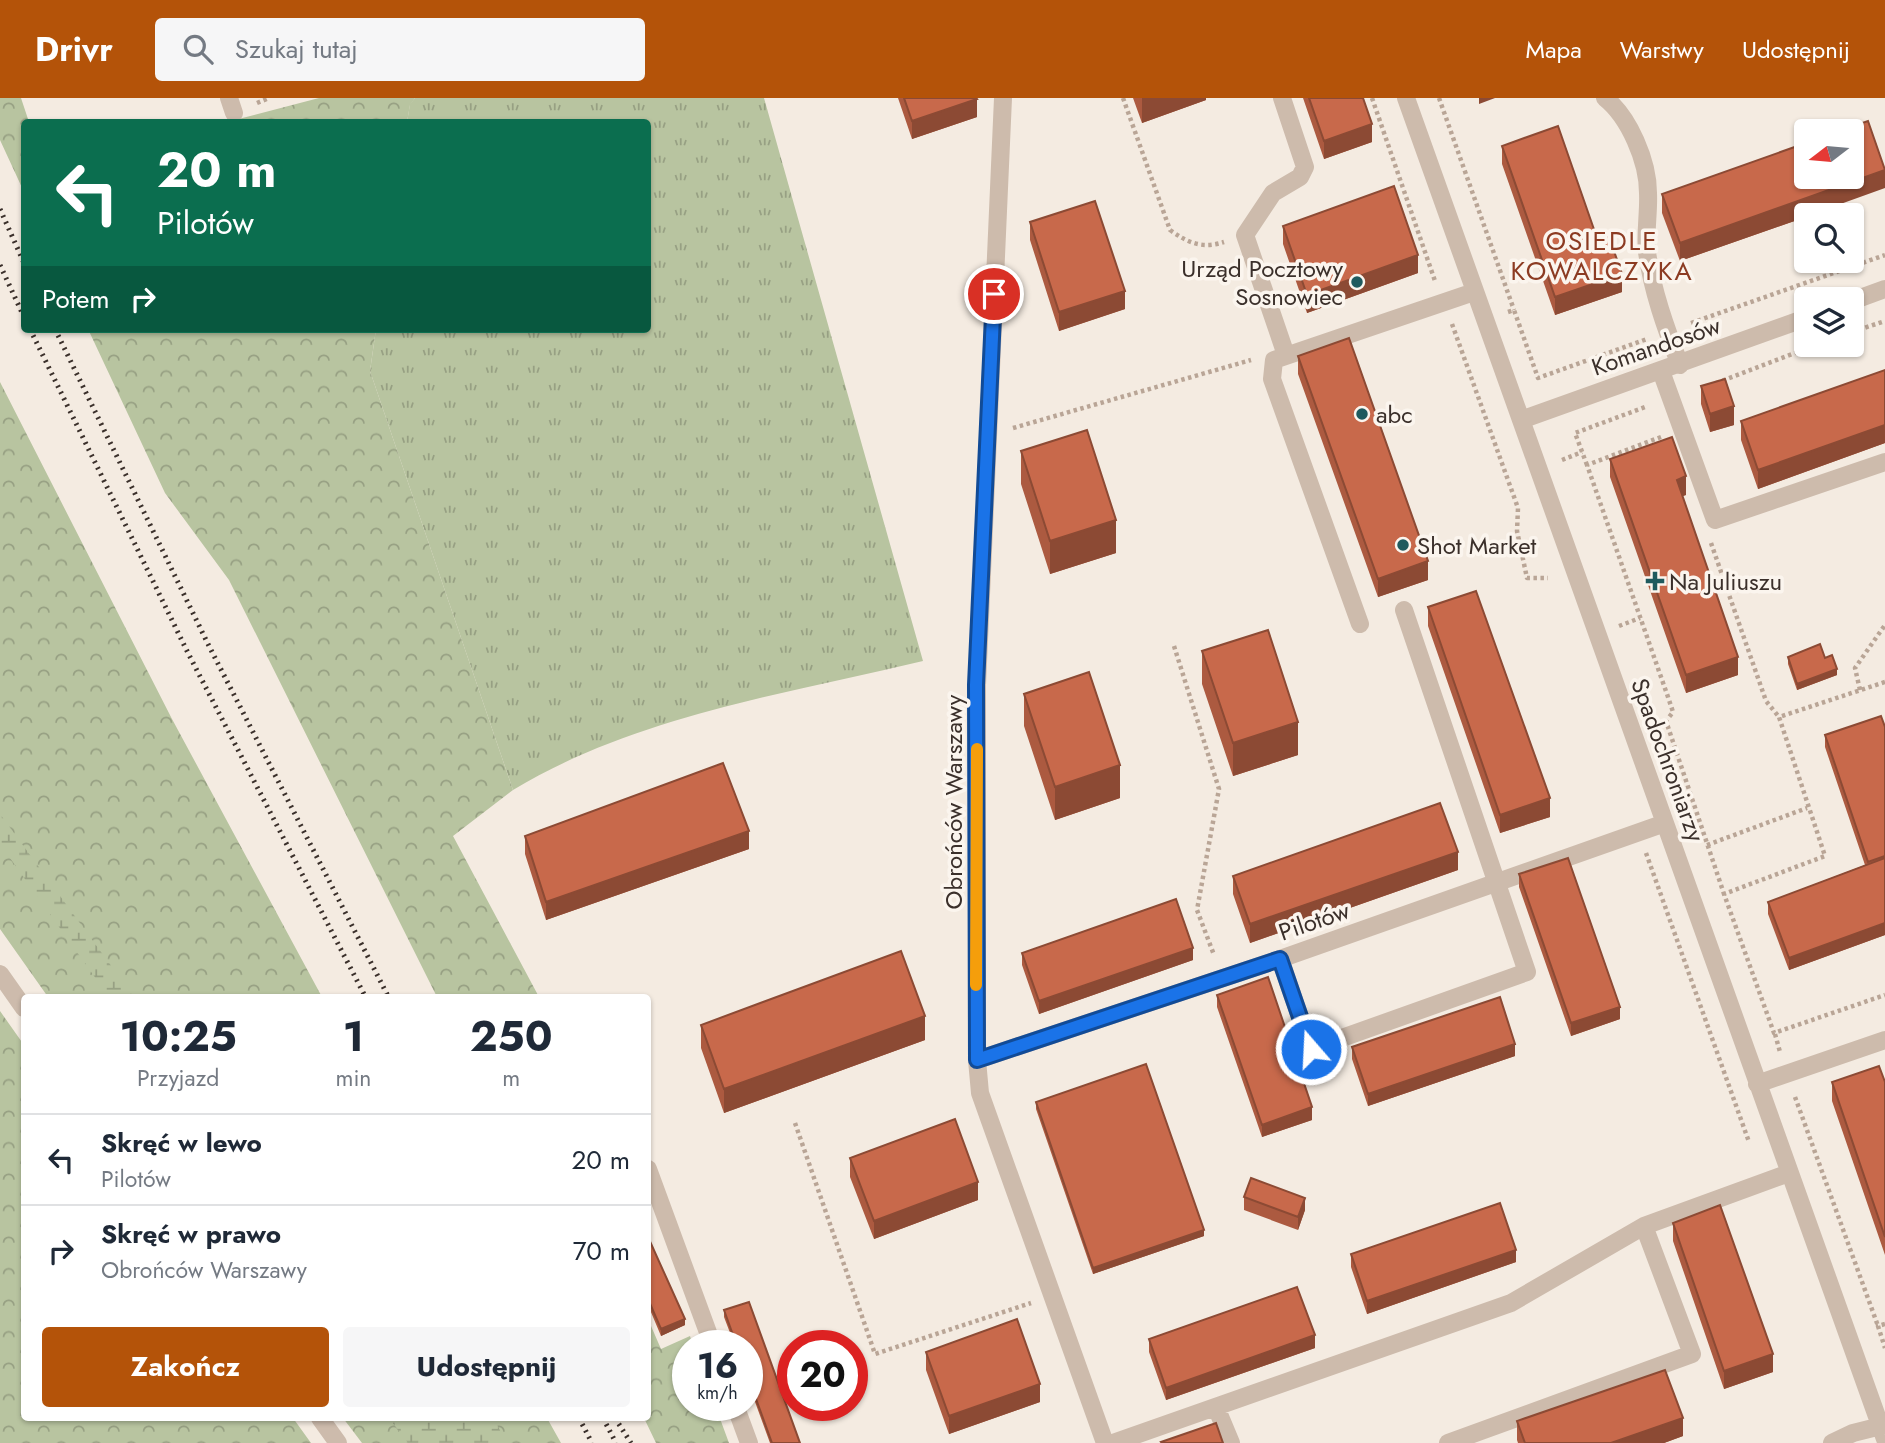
<!DOCTYPE html>
<html lang="pl">
<meta charset="utf-8">
<style>
body{margin:0;font-family:Jost,sans-serif;background:#f6f6f7;color:#1f2937;height:100vh;display:flex;flex-direction:column;font-size:26px;white-space:nowrap}
*{box-sizing:border-box;margin:0}
p{font-size:23px;color:#747a83}
.icon{flex:none;width:38px;height:38px;fill:none;stroke:currentColor;stroke-width:2;stroke-linecap:round;stroke-linejoin:round}
.map{position:relative;flex:1;overflow:hidden}
.drawer{position:absolute;left:21px;top:896px;width:630px;height:427px;display:flex;flex-direction:column;background:#fff;border-radius:7px;box-shadow:0 2px 5px #0004}
.drawer>*{flex:none}
.top-card{position:absolute;left:21px;top:21px;width:630px;height:214px;border-radius:7px;box-shadow:0 2px 5px #0004;background:#0b6e4f;color:#fff;overflow:hidden}
.needle{width:46px;rotate:254deg}
.fabs{position:absolute;left:1794px;top:21px;display:grid;gap:14px}
.fabs a{display:grid;place-items:center;width:70px;height:70px;border-radius:7px;background:#fff;box-shadow:0 2px 5px #0004;font-size:35px}
.speed{position:absolute;left:672px;top:1232px;display:flex;gap:14px;font-size:35px;font-weight:700;text-align:center}
.speed>*{display:grid;place-content:center;width:91px;height:91px;border-radius:50%;background:#fff;box-shadow:0 2px 5px #0004;line-height:1}
.speed small{font-size:18px;font-weight:400}
.speed .limit{border:10px solid #d22;background:#fff;color:#111}
.pin{position:absolute;display:grid;place-items:center;width:60px;height:60px;color:#fff;margin:-30px;border:4px solid #fff;border-radius:50%;box-shadow:0 2px 7px #0007}
.me{position:absolute;width:77px;margin:-38px;rotate:341deg;stroke-linejoin:round;filter:drop-shadow(0 0 5px #0008)}
.turn{display:flex;align-items:center;gap:24px;height:147px;padding:0 21px;font-size:32px}
.turn .icon{width:91px;height:91px;stroke-width:2.5}
.turn b{display:block;font-size:49px;line-height:60px}
.then{display:flex;align-items:center;height:66px;padding:0 21px;background:#0003;gap:14px;font-size:26px}
.eta{display:flex;justify-content:space-evenly;align-items:center;height:119px;text-align:center}
.eta b{font-size:42px;font-weight:700;line-height:49px}
.primary-button{display:flex;gap:14px;margin-top:auto;padding:14px 21px}
.primary-button a{flex:1;height:80px;border-radius:7px;background:#b45309;color:#fff;font-size:28px;font-weight:700;line-height:80px;text-align:center}
.primary-button a+a{background:#f6f6f7;color:#1f2937}
ul{padding:0;list-style:none}
li{display:flex;align-items:center;gap:21px;height:91px;padding:0 21px;border-top:2px solid #e0e1e3}
li div{flex:1}
li b{display:block;font-size:26px}
li em{font-style:normal}
header{display:flex;align-items:center;gap:42px;box-sizing:border-box;height:98px;padding:0 35px;background:#b45309;color:#fff}
header strong{font-size:33px}
nav{display:flex;gap:38px;margin-inline-start:auto;font-size:24px}
.search{width:490px;height:63px;background:#f6f6f7;display:flex;align-items:center;gap:18px;box-sizing:border-box;padding:0 24px;border-radius:7px;color:#747a83;font-size:26px}
.map>svg:first-child{display:block}
.grass{fill:url(#grass-tufts)}
.forest{fill:url(#forest-crowns)}
.wetland{fill:url(#wetland-marsh)}
.lines{fill:none;stroke-linecap:round;stroke-linejoin:round}
.path{stroke:#b9a596;stroke-width:4.5;stroke-dasharray:3.5 3.5;stroke-linecap:butt}
.minor{stroke:#cdbbac;stroke-width:18}
.rail{stroke:#3b302b;stroke-width:5;stroke-dasharray:2 5;stroke-linecap:butt}
.wall{fill:#ac5a40}
.shaded-wall{fill:#8c4a34}
.building{fill:#c8694b;stroke:#8c4a34;stroke-width:2}
.route-casing{stroke:#114b97;stroke-width:18}
.route{stroke:#1a73e8;stroke-width:12}
.slow{stroke:#f59e0b;stroke-width:12}
.poi-dot{fill:#1f5a5e;stroke:#fbf5ee;stroke-width:2.5}
.labels{text-anchor:middle;dominant-baseline:central;stroke-width:7;stroke-linejoin:round;paint-order:stroke}
.poi-label{font-size:24px;fill:#3b302b;stroke:#fbf5ee;text-anchor:start}
.street-label{font-size:24px;fill:#3b302b;stroke:#fbf5ee}
.neighbourhood-label{font-size:26px;letter-spacing:2px;fill:#8c3b22;stroke:#fbf5ee}
</style>
<header>
<strong>Drivr</strong>
<div class="search"><svg class="icon" aria-label="search" viewBox="0 0 24 24"><circle cx="10" cy="10" r="6"/><path d="M15 15l6 6"/></svg>Szukaj tutaj</div>
<nav><a>Mapa</a><a>Warstwy</a><a>Udostępnij</a></nav>
</header>
<div class="map">
<svg width="1885" height="1345" viewBox="0 0 1885 1345">
<defs>
<pattern id="grass-tufts" width="24" height="20" patternUnits="userSpaceOnUse" patternTransform="scale(1.75)"><rect width="24" height="20" fill="#b8c4a0"/><path d="M3 7l-1-3M5 7V3M7 7l1-3M15 17l-1-3M17 17v-4M19 17l1-3" fill="none" stroke="#97a083"/></pattern>
<pattern id="forest-crowns" width="20" height="18" patternUnits="userSpaceOnUse" patternTransform="scale(1.75)"><rect width="20" height="18" fill="#b8c4a0"/><path d="M2 6a3 3 0 1 1 6 0M12 15a3 3 0 1 1 6 0" fill="none" stroke="#97a083"/></pattern>
<pattern id="wetland-marsh" width="20" height="14" patternUnits="userSpaceOnUse" patternTransform="scale(1.75)"><rect width="20" height="14" fill="#b8c4a0"/><path d="M1 5h8M5 5V1M11 12h8M15 12V8" fill="none" stroke="#97a083"/></pattern>
</defs>
<rect width="100%" height="100%" fill="#f4ebe1"/>
<path class="grass" d="M415,0H764L923,563C785,596 636,618 513,692L370,273L376,231H648V24H407L410,6Z"/>
<path class="forest" d="M0,0H21L29,24H24V94L0,42Z
M319,0H415L410,7L407,24H227Z
M88,231H376L370,273L513,692L453,738L539,899H437L229,482L165,395Z
M0,284L172,621L322,899H48L0,831Z
M0,913L24,947V1320H293L311,1345H0Z
M648,1221L661,1251L690,1238L693,1248H688V1307H715L729,1345H656L644,1320H648Z
M343,1320H547L561,1345H362Z"/>
<path class="wetland" d="M0,716L134,899H109L0,746Z
M389,1320H494L506,1345H408Z"/>
<g class="lines">
<path class="path" d="M1123,0L1170,132C1188,145 1202,151 1224,144
M1372,0L1435,183
M1439,0L1514,212
M257,5L269,0
M1508,214L1514,212L1538,280L1647,241
M1691,225L1885,157
M1452,226L1518,410L1517,433L1527,480H1548
M1852,234L1885,223
M1716,285L1816,247
M1013,330L1251,262
M1661,339L1587,367L1668,599L1673,614L1666,623L1724,796
M1562,362L1582,354
M1587,367L1575,335L1648,308
M1711,445L1766,603L1779,619
M1619,528L1640,520
M1174,548L1219,691L1197,812L1214,857
M1885,584L1779,619L1825,758L1724,796L1774,935L1885,897
M1860,592L1855,570L1885,527
M1707,747L1807,710
M1646,755L1749,1044
M1775,936L1780,954
M1795,999L1878,1228
M795,1025L875,1256L1031,1205
M1885,1226L1878,1228L1885,1250"/>
<path class="minor" d="M229,0L234,15
M1003,0L977,587V962L980,995L1105,1345
M1282,0L1305,69L1300,79L1273,95L1245,137L1286,257
M1406,0L1885,1341
M1605,0C1629,19 1648,63 1648,95C1649,114 1645,134 1647,154C1652,192 1666,231 1680,267
M1852,203L1885,191
M1661,273L1715,422L1885,364
M1521,322L1806,220
M1360,526L1272,281L1274,262L1474,194
M1280,861L1311,951L1527,874L1404,512
M0,876L24,910
M977,962L1280,861L1665,725
M1757,986L1885,942
M648,1071L713,1248
M735,1307L749,1345
M1216,1309L1231,1345
M320,1320L338,1345
M1113,1345L1511,1205L1644,1128L1789,1075
M1448,1345L1692,1256L1644,1128
M1832,1345L1853,1335L1881,1328"/>
<path class="rail" d="M0,111L24,165
M0,167L24,219
M30,231L188,555L366,900
M55,231L208,546L389,900
M579,1320L592,1345
M603,1320L616,1345
M615,1320L631,1345"/>
</g>
<path class="wall" d="M898,0H976L977,19L912,41Z
M1133,0H1206V2L1142,25Z
M1303,0H1363L1372,44L1324,61Z
M1502,48L1597,140L1622,194L1555,217L1502,66Z
M1662,96L1806,117V119L1680,163L1662,115Z
M1030,124L1125,211L1059,233L1030,142Z
M1283,128L1418,175L1307,215L1283,146Z
M1298,258L1428,482L1378,499L1298,276Z
M1885,272V345L1758,391L1741,342V323Z
M1701,288L1734,327L1710,334L1701,306Z
M1021,353L1116,455L1050,476L1021,386Z
M1610,361L1686,397L1682,398L1738,577L1686,595L1610,379Z
M1428,509L1550,719L1500,735L1428,528Z
M1202,553L1298,657L1233,678L1202,586Z
M1788,559L1825,560L1837,577L1797,592L1788,566Z
M1024,596L1120,700L1055,722L1024,628Z
M1885,629V837L1789,872L1768,816V804L1865,767L1825,649V637Z
M525,738L749,751L546,822L525,756Z
M1458,772L1250,845L1233,796V778Z
M1519,776L1620,921L1571,938L1519,789Z
M1022,855L1193,862L1039,916L1022,867Z
M1217,897L1312,1022L1262,1039L1217,909Z
M701,927L925,942L724,1015L701,950Z
M1352,949L1515,958L1368,1008L1352,961Z
M1832,984H1885V1157L1832,1003Z
M1036,1004L1204,1138L1093,1176L1036,1011Z
M850,1060L978,1102L874,1141L850,1079Z
M1244,1099L1305,1112L1298,1132L1244,1112Z
M1673,1125L1773,1274L1724,1291L1673,1143Z
M648,1139L685,1227L661,1238L648,1207Z
M1351,1156L1516,1164L1367,1216L1351,1169Z
M749,1204L800,1345H770L747,1282V1248H735L724,1219V1212Z
M1149,1241L1315,1250L1166,1302L1149,1254Z
M926,1254L1040,1304L949,1336L926,1272Z
M1517,1323L1683,1338L1664,1345H1518L1517,1342Z"/>
<path class="shaded-wall" d="M1142,0H1206V2L1142,25Z
M1479,0H1495L1479,6Z
M977,1V19L912,41V23Z
M1372,26V44L1324,61V43Z
M1885,72V90L1810,117H1806V119L1680,163V145Z
M1418,157V175L1307,215V197Z
M1622,176V194L1555,217V199Z
M1125,193V211L1059,233V214Z
M1734,308V327L1710,334V316Z
M1885,327V345L1758,391V372Z
M1686,378V397L1677,400V382Z
M1116,422V455L1050,476V443Z
M1428,463V482L1378,499V481Z
M1738,559V577L1686,595V577Z
M1837,571V577L1797,592V586Z
M1298,624V657L1233,678V645Z
M1120,667V700L1055,722V689Z
M1550,700V719L1500,735V717Z
M749,733V751L546,822V804Z
M1458,754V772L1250,845V826Z
M1885,825V837L1789,872V860Z
M1193,850V862L1039,916V903Z
M1620,909V921L1571,938V925Z
M925,918V942L724,1015V991Z
M1515,946V958L1368,1008V996Z
M1312,1009V1022L1262,1039V1027Z
M978,1084V1102L874,1141V1123Z
M1305,1100V1112L1298,1132V1119Z
M1204,1132V1138L1093,1176V1170Z
M1516,1152V1164L1367,1216V1203Z
M685,1221V1227L661,1238V1231Z
M1315,1237V1250L1166,1302V1290Z
M1773,1256V1274L1724,1291V1273Z
M1040,1286V1304L949,1336V1318Z
M1683,1320V1338L1664,1345H1611Z"/>
<path class="building" d="M904,0H976L977,1L912,23Z
M1309,0H1363L1372,26L1324,43Z
M1868,23L1885,72L1680,145L1662,96L1806,45V79H1852V33H1839Z
M1558,28L1597,140L1608,136L1622,176L1555,199L1502,48Z
M1394,88L1418,157L1307,197L1283,128Z
M1095,103L1125,193L1059,214L1030,124Z
M1349,240L1428,463L1378,481L1298,258Z
M1885,272V327L1758,372L1741,323Z
M1725,281L1734,308L1710,316L1701,288Z
M1087,332L1116,422L1050,443L1021,353Z
M1672,339L1686,378L1677,382L1738,559L1686,577L1610,361Z
M1476,493L1550,700L1500,717L1428,509Z
M1268,532L1298,624L1233,645L1202,553Z
M1820,546L1825,560L1832,557L1837,571L1797,586L1788,559Z
M1089,574L1120,667L1055,689L1024,596Z
M1881,618L1885,629V758L1868,764L1825,637Z
M723,665L749,733L546,804L525,738Z
M1440,705L1458,754L1250,826L1233,778Z
M1568,760L1620,909L1571,925L1519,776Z
M1885,760V825L1789,860L1768,804Z
M1176,801L1193,850L1039,903L1022,855Z
M901,853L925,918L724,991L701,927Z
M1268,879L1312,1009L1262,1027L1217,897Z
M1500,899L1515,946L1368,996L1352,949Z
M1146,966L1204,1132L1093,1170L1036,1004Z
M1879,968L1885,984V1139L1832,984Z
M955,1021L978,1084L874,1123L850,1060Z
M1251,1080L1305,1100L1298,1119L1244,1099Z
M1500,1105L1516,1152L1367,1203L1351,1156Z
M1720,1107L1773,1256L1724,1273L1673,1125Z
M648,1139L685,1221L661,1231L648,1201Z
M1297,1189L1315,1237L1166,1290L1149,1241Z
M749,1204L800,1345H772L747,1276V1248H737L724,1212Z
M1017,1221L1040,1286L949,1318L926,1254Z
M1665,1272L1683,1320L1611,1345H1525L1517,1323Z
M1216,1325L1223,1345H1162L1161,1344Z"/>
<g class="lines">
<g class="route-casing">
<path id="route" d="M994,196L976,587L977,962L1280,861L1311,951"/>
</g>
<use href="#route" class="route"/>
<path class="slow" d="M976,887L977,651"/>
</g>
<g class="poi-dot">
<circle cx="1357" cy="184" r="7"/>
<circle cx="1362" cy="316" r="7"/>
<circle cx="1403" cy="447" r="7"/>
<path d="M1651.5 472.5h7v7h7v7h-7v7h-7v-7h-7v-7h7z"/>
</g>
<g class="labels">
<g class="poi-label">
<text x="1343" y="170" text-anchor="end">Urząd Pocztowy<tspan x="1343" dy="28">Sosnowiec</tspan></text>
<text x="1376" y="316">abc</text>
<text x="1417" y="447">Shot Market</text>
<text x="1669" y="483">Na Juliuszu</text>
</g>
<g class="street-label">
<text transform="translate(1656 248) rotate(-19)">Komandosów</text>
<text transform="translate(1668 662) rotate(70)">Spadochroniarzy</text>
<text transform="translate(953 704) rotate(-90)">Obrońców Warszawy</text>
<text transform="translate(1314 823) rotate(-19)">Pilotów</text>
</g>
<g class="neighbourhood-label">
<text x="1602" y="143">OSIEDLE<tspan x="1602" dy="30">KOWALCZYKA</tspan></text>
</g>
</g>
</svg>
<div class="fabs">
<a><svg class="needle" viewBox="-14 -14 28 28"><path d="M0-13l5 13h-10z" fill="#e53935"/><path d="M0 13l5-13h-10z" fill="#747a83"/></svg></a>
<a><svg class="icon" aria-label="search" viewBox="0 0 24 24"><circle cx="10" cy="10" r="6"/><path d="M15 15l6 6"/></svg></a>
<a><svg class="icon" aria-label="layers" viewBox="0 0 24 24"><path d="M12 4l9 5-9 5-9-5zM3 14l9 5 9-5"/></svg></a>
</div>
<div class="speed"><div>16<small>km/h</small></div><div class="limit">20</div></div>
<div class="pin" style="left:994px;top:196px;background:#d93025"><svg class="icon" aria-label="arrive" viewBox="0 0 24 24"><path d="M6 21V4h12l-3 4 3 4H6"/></svg></div>
<svg class="me" style="left:1311px;top:951px" viewBox="-20 -20 40 40"><circle r="17" fill="#1a73e8" stroke="#fff" stroke-width="3"/><path d="M0-11L8 9 0 5-8 9z" fill="#fff"/></svg>
<div class="top-card">
<div class="turn"><svg class="icon" aria-label="left" viewBox="0 0 24 24"><path d="M17 20v-9H6M10 6l-5 5 5 5"/></svg><div><b>20 m</b>Pilotów</div></div>
<div class="then">Potem<svg class="icon" aria-label="right" viewBox="0 0 24 24"><path d="M7 20v-9h11M14 6l5 5-5 5"/></svg></div>
</div>
<section class="drawer">
<div class="eta">
<div><b>10:25</b><p>Przyjazd</p></div>
<div><b>1</b><p>min</p></div>
<div><b>250</b><p>m</p></div>
</div>
<ul>
<li><svg class="icon" aria-label="left" viewBox="0 0 24 24"><path d="M17 20v-9H6M10 6l-5 5 5 5"/></svg><div><b>Skręć w lewo</b><p>Pilotów</p></div><em>20 m</em></li>
<li><svg class="icon" aria-label="right" viewBox="0 0 24 24"><path d="M7 20v-9h11M14 6l5 5-5 5"/></svg><div><b>Skręć w prawo</b><p>Obrońców Warszawy</p></div><em>70 m</em></li>
</ul>
<div class="primary-button"><a>Zakończ</a><a>Udostępnij</a></div>
</section>
</div>
